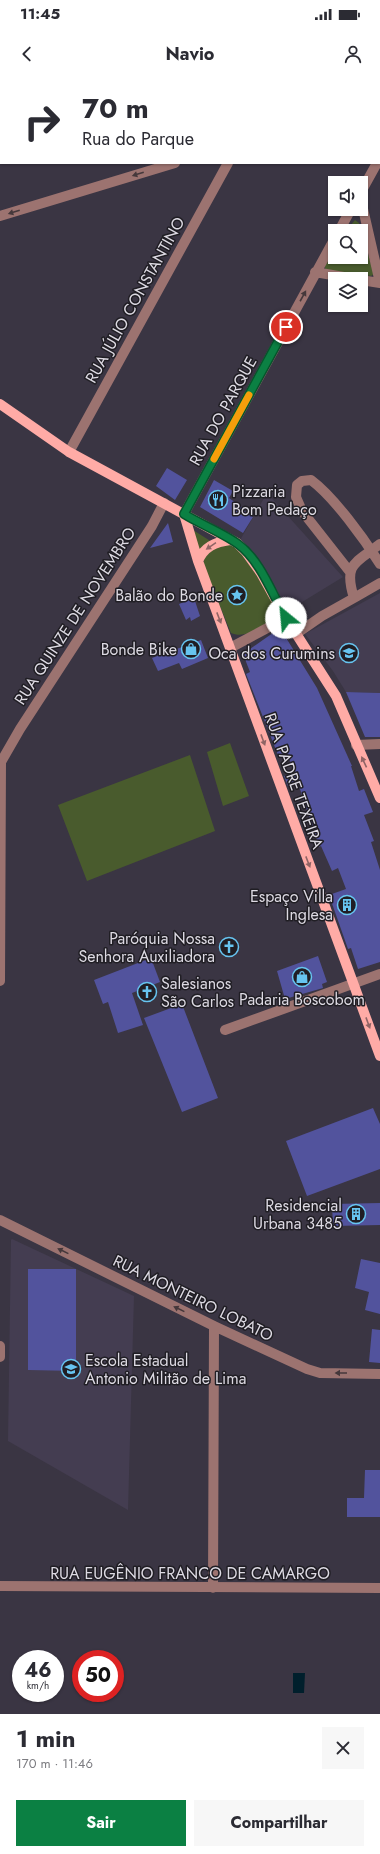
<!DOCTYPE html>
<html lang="pt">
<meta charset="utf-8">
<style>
body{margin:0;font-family:Jost,sans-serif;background:#f7f7f7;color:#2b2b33;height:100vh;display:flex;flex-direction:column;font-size:15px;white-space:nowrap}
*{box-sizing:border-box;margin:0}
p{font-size:13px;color:#7c7c81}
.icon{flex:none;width:22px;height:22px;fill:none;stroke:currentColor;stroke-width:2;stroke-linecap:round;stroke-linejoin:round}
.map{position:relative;height:1634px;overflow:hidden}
.panel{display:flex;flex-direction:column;background:#fff;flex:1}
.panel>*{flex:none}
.banner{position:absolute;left:0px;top:0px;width:380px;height:84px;box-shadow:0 1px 3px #0004;background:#fff;color:#2b2b33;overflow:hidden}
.fabs{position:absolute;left:328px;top:96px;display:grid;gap:8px}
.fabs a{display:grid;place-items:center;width:40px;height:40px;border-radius:0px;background:#fff;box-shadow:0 1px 3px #0004;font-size:20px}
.speed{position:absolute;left:12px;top:1570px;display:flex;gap:8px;font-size:20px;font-weight:700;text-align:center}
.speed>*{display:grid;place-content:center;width:52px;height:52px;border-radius:50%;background:#fff;box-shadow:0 1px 3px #0004;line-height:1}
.speed small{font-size:10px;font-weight:400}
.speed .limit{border:6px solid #d22;background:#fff;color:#111}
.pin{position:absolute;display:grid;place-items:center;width:34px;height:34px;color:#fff;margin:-17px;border:2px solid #fff;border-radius:50%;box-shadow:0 1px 4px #0007}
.me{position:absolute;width:44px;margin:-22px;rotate:332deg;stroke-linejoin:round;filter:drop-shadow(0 0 3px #0008)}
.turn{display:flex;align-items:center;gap:14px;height:84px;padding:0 16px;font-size:18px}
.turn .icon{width:52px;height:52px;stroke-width:2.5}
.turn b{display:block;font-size:28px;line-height:34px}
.round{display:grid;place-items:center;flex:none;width:42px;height:42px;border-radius:0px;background:#f7f7f7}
.head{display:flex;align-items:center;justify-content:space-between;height:68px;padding:0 16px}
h1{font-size:24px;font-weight:700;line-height:30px}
.action{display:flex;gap:8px;margin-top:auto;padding:8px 16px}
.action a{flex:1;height:46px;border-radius:0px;background:#0b8043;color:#fff;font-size:16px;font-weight:700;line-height:46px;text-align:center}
.action a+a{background:#f7f7f7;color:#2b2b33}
.status{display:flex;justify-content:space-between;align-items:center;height:28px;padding:0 20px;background:#fff;direction:ltr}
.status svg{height:11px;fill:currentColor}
header{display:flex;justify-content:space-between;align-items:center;height:52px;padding:0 16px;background:#fff;font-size:18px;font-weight:700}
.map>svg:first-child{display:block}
.built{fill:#443d51}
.green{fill:#495b2d}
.water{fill:#001f2c}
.building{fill:#52539d}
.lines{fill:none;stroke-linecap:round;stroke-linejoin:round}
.minor{stroke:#9c7370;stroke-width:10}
.major{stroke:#ffaba6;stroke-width:10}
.oneway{fill:#45383b}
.oneway2{fill:#906465}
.route-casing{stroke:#07532c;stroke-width:10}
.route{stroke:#0b8043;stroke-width:7}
.slow{stroke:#f59e0b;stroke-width:7}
.labels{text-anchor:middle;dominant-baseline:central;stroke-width:3;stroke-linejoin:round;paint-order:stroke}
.street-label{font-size:16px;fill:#dddae3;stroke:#201e24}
.poi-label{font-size:16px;fill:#dddae3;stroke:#201e24;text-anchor:end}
</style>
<div class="status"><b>11:45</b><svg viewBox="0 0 49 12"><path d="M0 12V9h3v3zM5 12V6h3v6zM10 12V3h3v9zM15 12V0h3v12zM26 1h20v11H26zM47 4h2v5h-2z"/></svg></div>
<header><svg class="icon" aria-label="back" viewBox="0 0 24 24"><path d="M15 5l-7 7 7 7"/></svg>Navio<svg class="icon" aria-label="person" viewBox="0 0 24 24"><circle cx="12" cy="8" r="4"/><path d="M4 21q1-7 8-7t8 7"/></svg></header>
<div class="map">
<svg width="380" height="1634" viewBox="0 0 380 1634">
<rect width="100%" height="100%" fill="#3a3543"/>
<path class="built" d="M267,413L343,497L289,530L250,472L239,462Z
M380,513V613L346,612L333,591L305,554Z
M12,1159L134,1216L128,1430L8,1361L11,1160Z"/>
<path class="green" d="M355,140L359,143L374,194L371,196L326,190L324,185L335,168V177H361V151H346Z
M193,450L212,462L199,472Z
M224,464C230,465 236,466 241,470C256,482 271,518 281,536C266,544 247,560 231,553L204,487C203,470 210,471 224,464Z
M230,663L249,716L223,726L207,672Z
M190,675L215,751L87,801L58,725Z"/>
<path class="water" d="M293,1593H305L304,1613H293Z"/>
<path class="building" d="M167,388L187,400L175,420L156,406Z
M214,400L233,411L229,418L243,428V430L253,437L243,453L200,427Z
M168,443L173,462L150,468Z
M194,518L200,536L191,541L190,537L186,540L179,524Z
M280,548L317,608L352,686H351L359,711L364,709L373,732L364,735L374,761L371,762L380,790V882L358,889L351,868L348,869L329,815L346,809L338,788L332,791L321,766L319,767L298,703L288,706L284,696L294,693L287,672L278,675L246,594L250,592L243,574Z
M201,560L208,578L182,589L179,583L158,591L152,578Z
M346,612L380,613V657H365Z
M318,876L327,902L322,904L323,908L285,919L277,891Z
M151,878L160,902L132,913L143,945L118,953L108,922L103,924L94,900Z
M182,924L218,1018L182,1032L144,938Z
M373,1028L380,1044V1089L307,1116L286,1061Z
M380,1123V1145L333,1146L332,1124Z
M361,1179L380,1183V1234L365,1230L369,1212L355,1208Z
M28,1189H76V1291L28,1290Z
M372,1249L380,1250V1283L369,1282Z
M365,1390H380V1437H347V1418H364Z"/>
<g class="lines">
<path class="minor" d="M379,26H380
M361,112L377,83
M361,120L380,203
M0,136L175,83
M339,151L351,129
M315,192L355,199
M361,200L380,203
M69,372L228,83
M184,434L335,158
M350,492L302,431L296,417L297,405L302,401L311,400C334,417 365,460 380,484
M354,518L380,503
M296,554L322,536L354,518C343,483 356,483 380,464
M230,568L286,538
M356,665L380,664
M0,901L1,682L20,649L152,446L164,423
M225,950L380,894
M0,1140L214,1246L307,1289L320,1293L380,1294
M0,1266V1277
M0,1506L380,1508
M213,1508L214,1246"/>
<path class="major" d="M0,324L69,372L237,463L246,472L261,493L286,538L336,616L380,718
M184,434L198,481L380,976
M198,481C204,467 215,462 230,460"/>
</g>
<defs><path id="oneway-solid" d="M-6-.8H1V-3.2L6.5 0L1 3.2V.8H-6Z"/></defs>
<g class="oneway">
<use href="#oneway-solid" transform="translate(138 94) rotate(163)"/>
<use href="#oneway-solid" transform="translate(14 132) rotate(163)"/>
<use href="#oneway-solid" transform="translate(303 216) rotate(-61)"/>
<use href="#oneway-solid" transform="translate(63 1171) rotate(-154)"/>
<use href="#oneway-solid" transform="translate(179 1229) rotate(-154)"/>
<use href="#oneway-solid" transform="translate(341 1293) rotate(-180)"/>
</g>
<g class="oneway2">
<use href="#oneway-solid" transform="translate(211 466) rotate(146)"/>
<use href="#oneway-solid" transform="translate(219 538) rotate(69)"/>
<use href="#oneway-solid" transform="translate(263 660) rotate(70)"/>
<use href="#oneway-solid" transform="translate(364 682) rotate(-115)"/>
<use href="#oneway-solid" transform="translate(308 782) rotate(69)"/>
<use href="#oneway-solid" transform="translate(368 943) rotate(70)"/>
</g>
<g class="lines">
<g class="route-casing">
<path id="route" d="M286,247L184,434C200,444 223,453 238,464C261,481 272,514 286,538"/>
</g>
<use href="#route" class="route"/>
<path class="slow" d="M214,379L249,315"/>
</g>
<defs>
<g id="restaurant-ring" transform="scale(1)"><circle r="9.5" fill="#201e24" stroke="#67c4f0" stroke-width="1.5"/><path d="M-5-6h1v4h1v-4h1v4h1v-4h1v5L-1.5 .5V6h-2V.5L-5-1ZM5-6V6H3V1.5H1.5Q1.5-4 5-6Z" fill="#67c4f0"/></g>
<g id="sight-ring" transform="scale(1)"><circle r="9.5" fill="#201e24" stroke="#67c4f0" stroke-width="1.5"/><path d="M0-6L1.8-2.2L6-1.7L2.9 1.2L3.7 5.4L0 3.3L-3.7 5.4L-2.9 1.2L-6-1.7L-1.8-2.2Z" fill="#67c4f0"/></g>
<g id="shop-ring" transform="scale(1)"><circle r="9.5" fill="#201e24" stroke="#67c4f0" stroke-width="1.5"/><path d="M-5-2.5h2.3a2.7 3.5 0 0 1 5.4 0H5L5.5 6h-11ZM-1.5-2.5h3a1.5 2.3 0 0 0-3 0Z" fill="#67c4f0"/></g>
<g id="school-ring" transform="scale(1)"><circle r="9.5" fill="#201e24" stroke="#67c4f0" stroke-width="1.5"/><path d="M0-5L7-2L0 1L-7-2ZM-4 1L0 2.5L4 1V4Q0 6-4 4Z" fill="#67c4f0"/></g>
<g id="building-ring" transform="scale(1)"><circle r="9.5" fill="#201e24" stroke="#67c4f0" stroke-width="1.5"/><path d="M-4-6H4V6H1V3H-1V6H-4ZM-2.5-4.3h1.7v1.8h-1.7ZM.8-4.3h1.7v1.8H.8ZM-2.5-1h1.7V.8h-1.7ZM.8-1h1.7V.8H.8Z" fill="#67c4f0"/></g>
<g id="church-ring" transform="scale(1)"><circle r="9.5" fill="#201e24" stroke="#67c4f0" stroke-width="1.5"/><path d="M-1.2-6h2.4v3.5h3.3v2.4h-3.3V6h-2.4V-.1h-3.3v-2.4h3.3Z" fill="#67c4f0"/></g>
</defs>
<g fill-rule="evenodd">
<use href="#restaurant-ring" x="218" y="420"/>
<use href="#sight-ring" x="237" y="515"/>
<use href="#shop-ring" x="191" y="569"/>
<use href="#school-ring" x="349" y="573"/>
<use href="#building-ring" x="347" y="825"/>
<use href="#church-ring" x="229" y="867"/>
<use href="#shop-ring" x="302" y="897"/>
<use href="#church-ring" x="147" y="912"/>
<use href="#building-ring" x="356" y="1134"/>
<use href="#school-ring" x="71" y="1289"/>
</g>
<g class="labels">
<g class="street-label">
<text transform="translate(135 220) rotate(-61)">RUA JÚLIO CONSTANTINO</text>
<text transform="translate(223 331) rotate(-61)">RUA DO PARQUE</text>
<text transform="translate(75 536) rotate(-57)">RUA QUINZE DE NOVEMBRO</text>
<text transform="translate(294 701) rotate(70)">RUA PADRE TEXEIRA</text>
<text transform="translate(193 1218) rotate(26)">RUA MONTEIRO LOBATO</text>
<text x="190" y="1493">RUA EUGÊNIO FRANCO DE CAMARGO</text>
</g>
<g class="poi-label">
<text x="232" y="411" text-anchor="start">Pizzaria<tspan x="232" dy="18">Bom Pedaço</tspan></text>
<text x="223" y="515">Balão do Bonde</text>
<text x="177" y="569">Bonde Bike</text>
<text x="335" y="573">Oca dos Curumins</text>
<text x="333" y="816">Espaço Villa<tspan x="333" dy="18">Inglesa</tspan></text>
<text x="215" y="858">Paróquia Nossa<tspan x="215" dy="18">Senhora Auxiliadora</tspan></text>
<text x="161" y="903" text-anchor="start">Salesianos<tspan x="161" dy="18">São Carlos</tspan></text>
<text x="302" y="919" text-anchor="middle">Padaria Boscobom</text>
<text x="342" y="1125">Residencial<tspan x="342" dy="18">Urbana 3485</tspan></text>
<text x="85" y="1280" text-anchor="start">Escola Estadual<tspan x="85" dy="18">Antonio Militão de Lima</tspan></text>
</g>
</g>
</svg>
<div class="fabs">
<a><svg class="icon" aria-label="sound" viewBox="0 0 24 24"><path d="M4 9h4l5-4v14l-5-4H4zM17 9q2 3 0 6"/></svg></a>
<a><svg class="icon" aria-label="search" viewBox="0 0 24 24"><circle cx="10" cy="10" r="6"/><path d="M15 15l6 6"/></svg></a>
<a><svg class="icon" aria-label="layers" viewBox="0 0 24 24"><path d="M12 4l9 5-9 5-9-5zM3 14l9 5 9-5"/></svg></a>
</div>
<div class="speed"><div>46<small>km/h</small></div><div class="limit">50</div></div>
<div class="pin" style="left:286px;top:247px;background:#d93025"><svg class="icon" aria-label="arrive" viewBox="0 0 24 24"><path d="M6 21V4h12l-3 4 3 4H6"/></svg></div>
<svg class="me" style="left:286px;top:538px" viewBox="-20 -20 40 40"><circle r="19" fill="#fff"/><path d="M0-13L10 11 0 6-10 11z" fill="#0b8043"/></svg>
<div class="banner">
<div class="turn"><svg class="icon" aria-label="right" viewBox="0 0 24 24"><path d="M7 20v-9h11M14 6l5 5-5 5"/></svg><div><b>70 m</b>Rua do Parque</div></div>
</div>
</div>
<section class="panel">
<div class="head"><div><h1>1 min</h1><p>170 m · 11:46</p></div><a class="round"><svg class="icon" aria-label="close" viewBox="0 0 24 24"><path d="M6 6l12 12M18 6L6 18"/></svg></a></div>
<div class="action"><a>Sair</a><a>Compartilhar</a></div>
</section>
